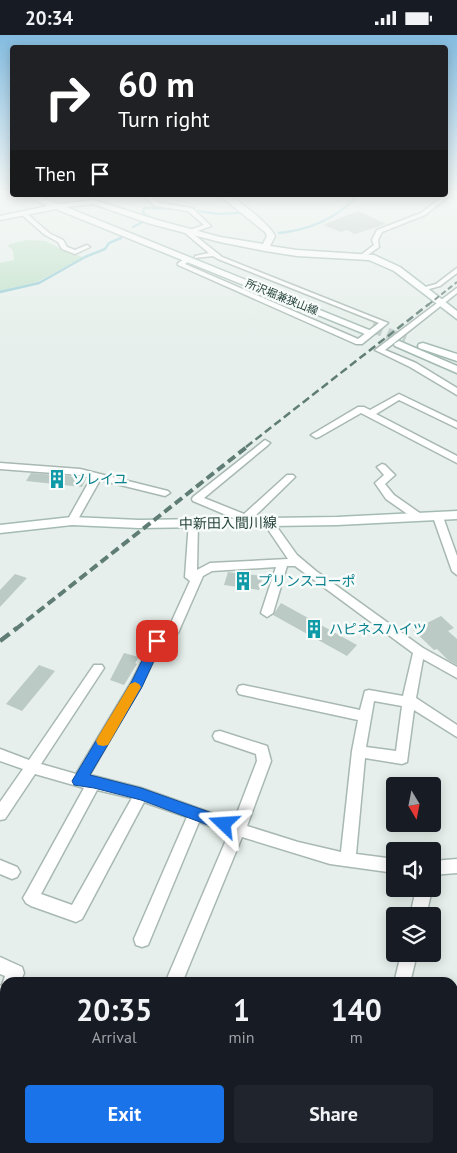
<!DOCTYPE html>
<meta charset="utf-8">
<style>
body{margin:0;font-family:"PT Sans","Noto Sans JP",sans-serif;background:#20242c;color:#f1f3f6;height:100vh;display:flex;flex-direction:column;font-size:19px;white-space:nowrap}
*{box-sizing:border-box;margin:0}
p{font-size:16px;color:#9ea1a6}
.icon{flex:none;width:28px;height:28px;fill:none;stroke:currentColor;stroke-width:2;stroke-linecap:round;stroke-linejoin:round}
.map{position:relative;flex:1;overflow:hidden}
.drawer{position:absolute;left:0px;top:942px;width:458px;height:176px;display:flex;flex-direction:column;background:#171b24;border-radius:15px 15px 0 0;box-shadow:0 2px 12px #0003}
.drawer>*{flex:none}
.top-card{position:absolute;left:10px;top:10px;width:438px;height:152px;border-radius:5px;box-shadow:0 2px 12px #0003;background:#202124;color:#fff;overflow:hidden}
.needle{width:32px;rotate:170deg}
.controls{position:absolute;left:386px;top:742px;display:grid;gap:10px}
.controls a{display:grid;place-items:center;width:55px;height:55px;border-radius:5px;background:#171b24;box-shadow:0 2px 12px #0003;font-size:25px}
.pin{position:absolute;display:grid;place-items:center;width:42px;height:42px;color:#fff;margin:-21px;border-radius:10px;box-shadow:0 2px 8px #0006}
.me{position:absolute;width:55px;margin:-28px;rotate:290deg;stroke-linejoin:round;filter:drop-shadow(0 0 4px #0008)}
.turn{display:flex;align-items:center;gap:18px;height:105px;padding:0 25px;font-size:22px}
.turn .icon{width:65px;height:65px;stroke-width:2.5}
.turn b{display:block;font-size:35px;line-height:42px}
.then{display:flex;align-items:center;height:48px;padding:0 25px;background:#0003;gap:10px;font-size:19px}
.eta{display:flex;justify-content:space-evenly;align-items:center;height:85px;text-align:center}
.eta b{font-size:30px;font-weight:600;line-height:35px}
.cta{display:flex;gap:10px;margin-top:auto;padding:10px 25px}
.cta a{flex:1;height:58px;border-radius:5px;background:#1a73e8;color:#fff;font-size:20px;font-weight:600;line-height:58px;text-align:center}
.cta a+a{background:#20242c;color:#f1f3f6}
.status{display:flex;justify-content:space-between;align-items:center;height:35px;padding:0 25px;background:#171b24;direction:ltr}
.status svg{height:14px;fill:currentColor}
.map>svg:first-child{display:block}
.green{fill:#bfe0c8}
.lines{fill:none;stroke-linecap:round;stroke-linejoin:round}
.stream{stroke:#8ec9d4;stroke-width:2.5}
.building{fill:#bbcac4}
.secondary-tunnel{stroke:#bfccc8;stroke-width:11;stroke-dasharray:11 5.5;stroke-linecap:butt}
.street-casing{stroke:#a8b8b2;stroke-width:3}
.secondary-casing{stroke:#a4bbb3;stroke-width:3}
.street{fill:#fff;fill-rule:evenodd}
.secondary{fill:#fff;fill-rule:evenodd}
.rail-far3{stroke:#5f7d75;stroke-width:2;stroke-dasharray:5.5 3;stroke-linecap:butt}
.rail-far2{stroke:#5f7d75;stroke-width:2.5;stroke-dasharray:8 4;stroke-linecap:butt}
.rail-far1{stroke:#5f7d75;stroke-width:4;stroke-dasharray:9 4.5;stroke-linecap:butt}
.rail{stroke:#5f7d75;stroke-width:4.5;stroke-dasharray:12 5.5;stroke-linecap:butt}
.route{fill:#1a73e8;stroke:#114b97}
.slow{fill:#f59e0b}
.labels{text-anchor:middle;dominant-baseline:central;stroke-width:5;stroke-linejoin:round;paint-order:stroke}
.far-street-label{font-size:11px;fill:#24423a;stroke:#f7fbf9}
.culture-label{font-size:14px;fill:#0d838f;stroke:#f7fbf9;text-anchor:start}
.street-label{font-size:14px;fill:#24423a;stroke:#f7fbf9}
</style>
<div class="status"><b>20:34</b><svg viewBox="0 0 49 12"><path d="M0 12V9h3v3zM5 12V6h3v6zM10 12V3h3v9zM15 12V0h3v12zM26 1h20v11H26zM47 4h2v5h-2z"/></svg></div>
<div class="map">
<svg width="457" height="1118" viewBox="0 0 457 1118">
<rect width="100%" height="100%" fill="#e6efeb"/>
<path class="green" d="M26,205L45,206L68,217L83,222L37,247L0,256V228L14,225L13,215L7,210Z"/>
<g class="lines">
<path class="stream" d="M198,176L219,179L239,178
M151,183L143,178L144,173L176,174
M133,192L143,187
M279,198C309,195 334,185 355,163L354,160
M0,257L39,248L85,222L105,214L109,208L121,203"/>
</g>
<path class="building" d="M358,176L386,189L355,199L347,195L341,197L323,190Z
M31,438L80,442L86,444L82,452L26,446Z
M228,537L263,541L259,555L224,550Z
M15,539L27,543L0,572V555Z
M281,568L357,610L347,621L273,580Z
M441,581L454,593L448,596L457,604V630L448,625L437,614L434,615L413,595Z
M124,618L139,622L135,628L137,629L124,650L110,645Z
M39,630L55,636L22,676L6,669Z"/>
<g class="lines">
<path class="secondary-tunnel" d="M372,292L405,305"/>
<g class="street-casing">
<path id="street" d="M447,158H453L425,180L382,197L378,205L379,212L365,222H361V220L374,210L372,205L377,195L421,178Z
M141,160H148L159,168L192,173L211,191L192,198L222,222L388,288L362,309H356L178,230V228L186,223H190V225L185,229L358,304L379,288L218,224L213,221L195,223V221L209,218L184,197L204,190L188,176L155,171Z
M21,177H25L49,198L63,205L67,212L75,215L87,210L90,212L75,219L62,214L58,207L45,200L21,179Z
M457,233V238L440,251L422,256L418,254L436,249Z
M457,253V258L385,315L416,328L457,353V360L410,332L375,315Z
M399,359L457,387V393L399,365L376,379L457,421V428L361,378L319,402L316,403L311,400L358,372H364L370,375Z
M265,405L270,408L268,410L204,463L244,479L287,440H293L295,442L293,444L250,486L246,489H238L237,487L238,485L193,466L192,464L193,462Z
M0,428L80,434L168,456L170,458L165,461L100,445L77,486L72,489L67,486L91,443L80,440L0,434Z
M382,429L385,430L395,440L385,449L394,460L424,481L425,483L424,485H416L386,464L375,448L384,440L377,432Z
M438,479L443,482L457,521V540L452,536L433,482Z
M268,484L272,485L297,520L316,536L423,613L457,632V643L423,624L416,663L457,690V702L414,675L407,727L402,729L365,723L356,819L395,824V838L330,829L242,802L182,948H165L229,798L199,787L148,910L142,912L136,910L134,904L187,782L144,767L82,884L76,887L31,871L26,868L23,863L26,858L84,753L35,739L5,784L0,785V767L23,734L0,726V714L29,725L94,630H102L104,633L102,636L41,729L76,739L132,646L160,590H170L190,546L185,542L189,486L193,485L198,488L197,535L210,528L288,524L263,487ZM287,531H295L413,618L403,661L369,655L365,656L360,675L243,650L239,651L237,655L239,659L243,660L358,685L352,716L341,817L298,807L247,791L271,726L267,711L220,696L215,697L213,701L215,705L256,719L257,726L234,786L141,753L94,741H89L141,651L167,598H178L203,541L212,536L276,532L261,578L267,582L273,578ZM374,666L402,671L396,716L366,712ZM97,755L132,763L72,870L41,859Z
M457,824V838L432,840V826Z
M0,825L17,832L20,837L17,842L12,844L0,839Z
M416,854H432L426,881H410Z
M401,919H417L410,948H394Z
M0,922L22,932L24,938L20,948H5V972L0,974V951L2,950L5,941L0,939Z
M0,995L5,997V1015L0,1013Z
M91,1114H109V1118H89Z"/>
</g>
<g class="secondary-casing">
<path id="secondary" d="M24,160H35L58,169L94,165L157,185L220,202L263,209L267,201L265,197L219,160C222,160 225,159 227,160C237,163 271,191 275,201L270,211L297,215L374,220L400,232L457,276V284L394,236L369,225L297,221L265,216L220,207L151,189L93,169L66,172L374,297L369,300L365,299L56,174L0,185V181L48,171Z
M399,306L457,331V338L395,311L394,309Z
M423,308L457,319V326L419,313L418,311L419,309Z
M457,476V484L337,490L139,493L72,490L0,498V490L72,482L139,485L337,482Z"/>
</g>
<use href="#street" class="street"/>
<use href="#secondary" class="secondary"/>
<path class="rail-far3" d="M428,270L457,247"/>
<path class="rail-far2" d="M246,412L429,269"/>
<path class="rail-far1" d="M16,594L248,411"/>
<path class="rail" d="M0,606L17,593"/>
</g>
<linearGradient id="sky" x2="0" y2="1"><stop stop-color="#84bce0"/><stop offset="0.5" stop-color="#f4f8f6"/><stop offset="1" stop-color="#f4f8f6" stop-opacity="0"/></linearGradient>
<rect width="457" height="314" fill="url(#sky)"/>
<path class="route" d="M157,602L163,606L142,652L90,740L141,753L229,784L231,789L229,794L224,796L141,765L94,753L74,750L72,746L132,646L153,603Z"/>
<path class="slow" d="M135,647L139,649L141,652L108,710L103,711L98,710L96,706L98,702L130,649Z"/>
<defs>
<g id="building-bare" transform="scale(1.5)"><path d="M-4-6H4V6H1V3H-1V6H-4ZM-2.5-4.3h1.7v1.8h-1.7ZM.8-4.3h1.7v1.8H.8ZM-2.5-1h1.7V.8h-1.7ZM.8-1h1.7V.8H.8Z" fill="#0f9aa8" stroke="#f7fbf9" stroke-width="2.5" paint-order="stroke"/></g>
</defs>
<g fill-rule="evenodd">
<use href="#building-bare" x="57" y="444"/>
<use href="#building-bare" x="243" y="546"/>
<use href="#building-bare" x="314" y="594"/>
</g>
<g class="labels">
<g class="far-street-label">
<text transform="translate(282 262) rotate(22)">所沢堀兼狭山線</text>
</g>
<g class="culture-label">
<text x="72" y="444">ソレイユ</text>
<text x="258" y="546">プリンスコーポ</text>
<text x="329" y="594">ハピネスハイツ</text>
</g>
<g class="street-label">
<text transform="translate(228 488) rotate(-1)">中新田入間川線</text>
</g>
</g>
</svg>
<div class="controls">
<a><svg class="needle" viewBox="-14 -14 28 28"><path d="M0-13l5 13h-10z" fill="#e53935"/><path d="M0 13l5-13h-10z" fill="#9ea1a6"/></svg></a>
<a><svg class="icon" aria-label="sound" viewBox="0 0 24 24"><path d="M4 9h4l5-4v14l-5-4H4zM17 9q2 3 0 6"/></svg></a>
<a><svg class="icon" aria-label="layers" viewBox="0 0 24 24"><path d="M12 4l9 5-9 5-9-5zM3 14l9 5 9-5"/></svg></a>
</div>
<div class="pin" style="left:157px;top:606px;background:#d93025"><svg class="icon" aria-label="arrive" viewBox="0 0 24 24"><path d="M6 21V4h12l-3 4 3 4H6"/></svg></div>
<svg class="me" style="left:224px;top:789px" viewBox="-20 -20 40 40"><path d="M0-17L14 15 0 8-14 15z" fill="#1a73e8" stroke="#fff" stroke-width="4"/></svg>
<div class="top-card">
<div class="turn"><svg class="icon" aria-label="right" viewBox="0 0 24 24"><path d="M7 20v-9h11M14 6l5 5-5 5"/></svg><div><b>60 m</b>Turn right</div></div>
<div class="then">Then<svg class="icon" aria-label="arrive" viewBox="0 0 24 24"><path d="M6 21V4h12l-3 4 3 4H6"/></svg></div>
</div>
<section class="drawer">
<div class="eta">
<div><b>20:35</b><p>Arrival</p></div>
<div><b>1</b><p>min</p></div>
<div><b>140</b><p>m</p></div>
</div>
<div class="cta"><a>Exit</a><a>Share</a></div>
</section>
</div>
